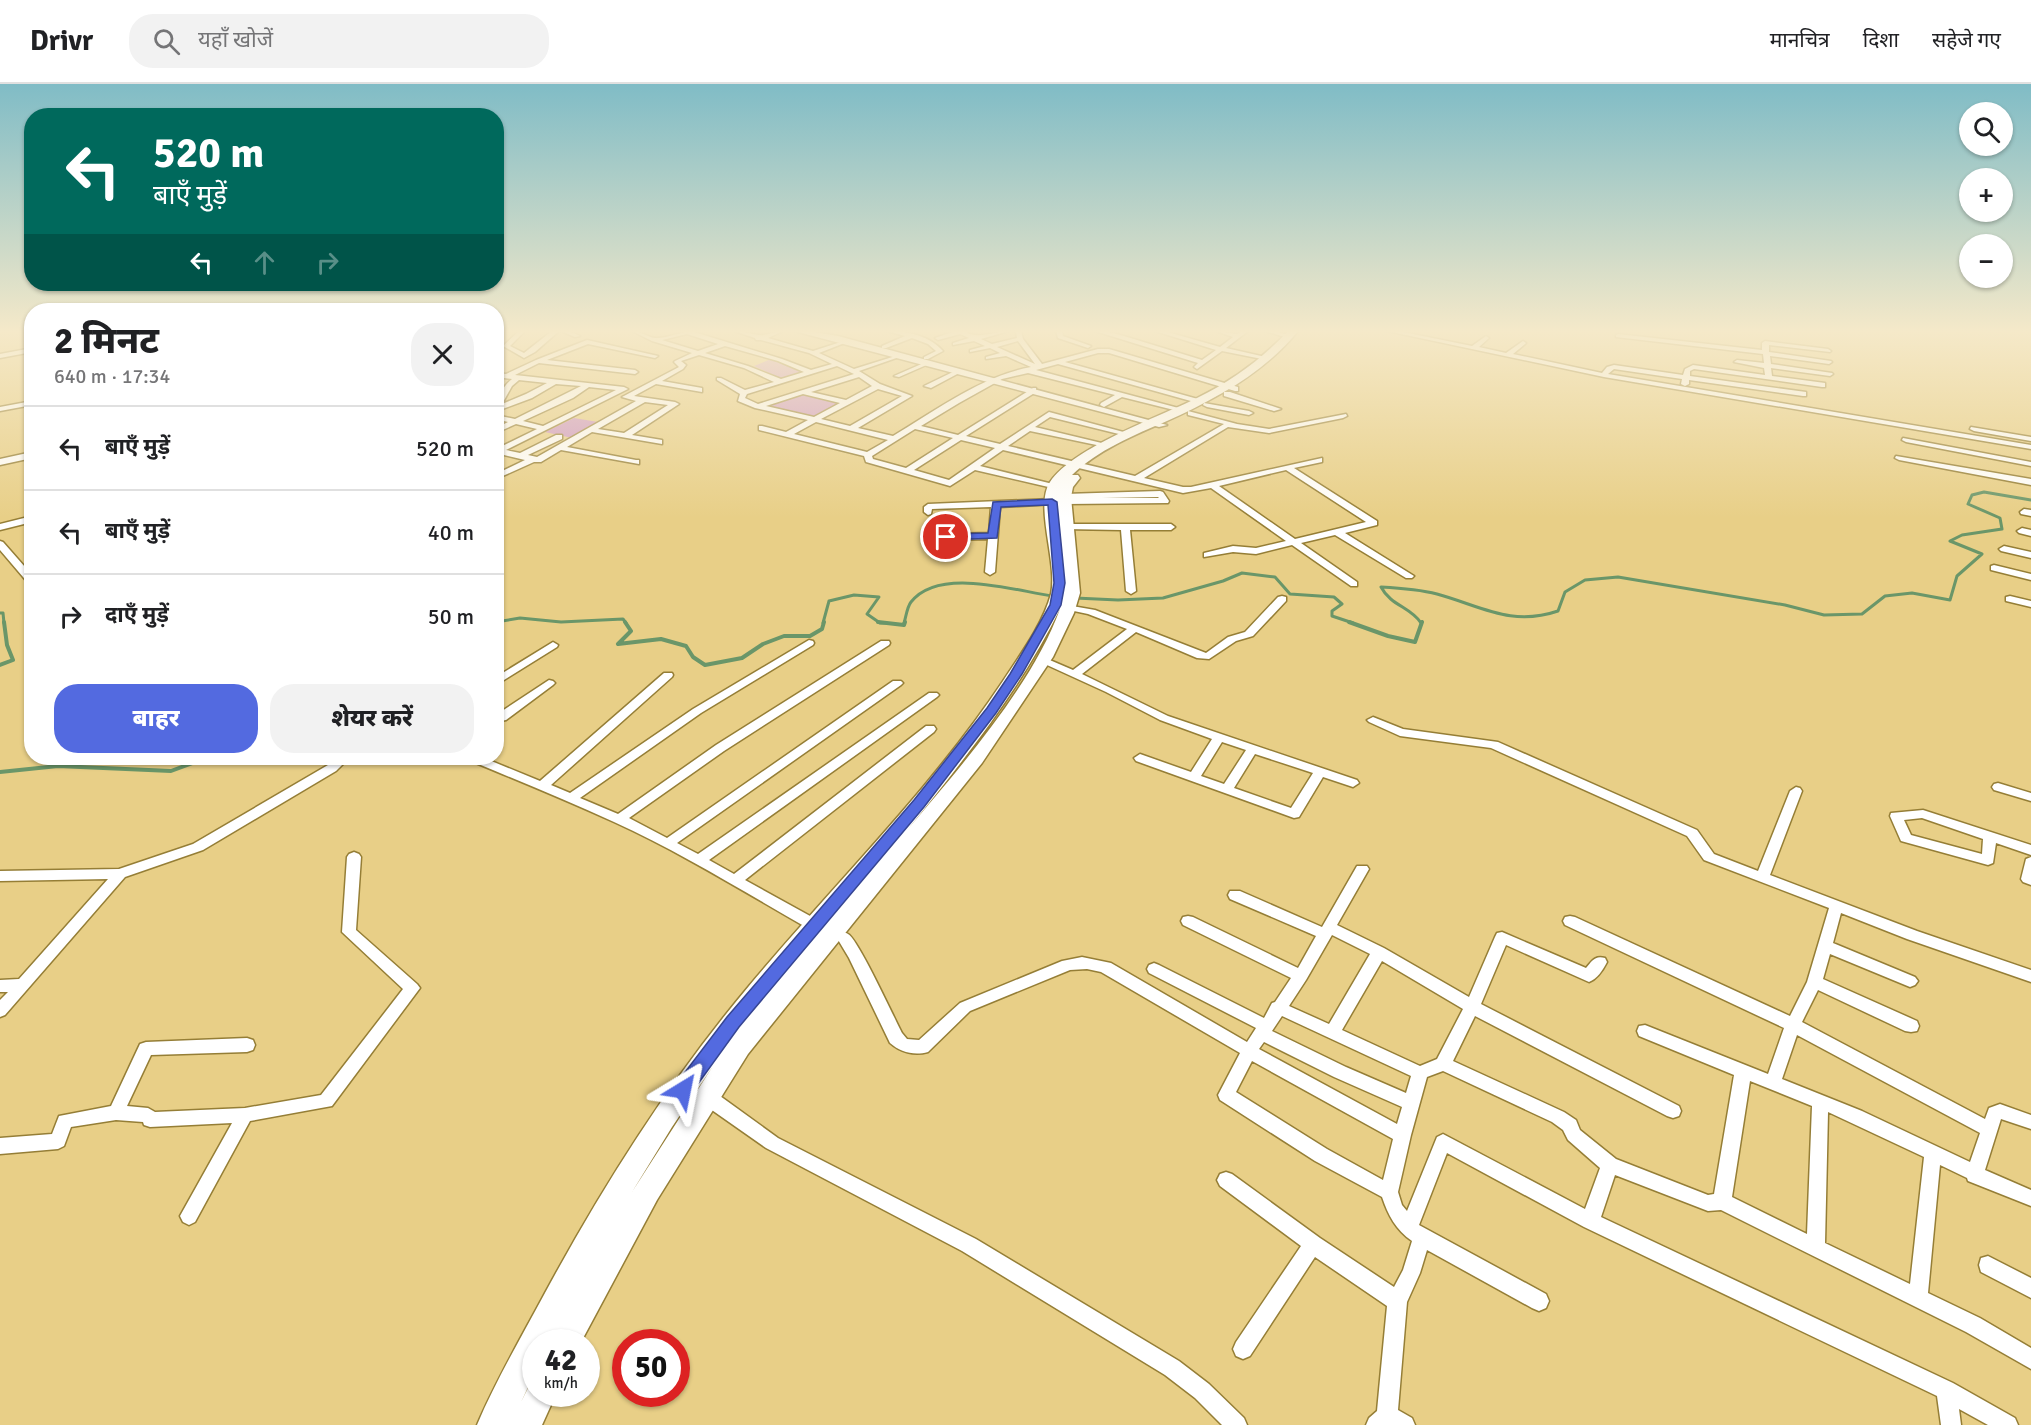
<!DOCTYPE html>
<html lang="hi">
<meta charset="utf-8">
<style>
body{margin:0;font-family:Signika,"Noto Sans Devanagari",sans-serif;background:#f2f2f2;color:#202124;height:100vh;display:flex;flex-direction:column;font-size:22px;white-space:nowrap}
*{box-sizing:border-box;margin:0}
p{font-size:20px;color:#757577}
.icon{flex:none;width:33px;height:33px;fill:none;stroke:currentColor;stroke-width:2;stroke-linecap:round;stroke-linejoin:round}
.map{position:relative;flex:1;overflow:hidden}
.sheet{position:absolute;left:24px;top:219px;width:480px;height:462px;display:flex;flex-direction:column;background:#fff;border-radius:24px;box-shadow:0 2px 4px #0004}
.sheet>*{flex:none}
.guide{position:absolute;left:24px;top:24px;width:480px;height:183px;border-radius:24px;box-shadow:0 2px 4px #0004;background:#00695c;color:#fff;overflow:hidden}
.fabs{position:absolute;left:1959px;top:18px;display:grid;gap:12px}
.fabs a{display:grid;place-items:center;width:54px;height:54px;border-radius:50%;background:#fff;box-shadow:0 2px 4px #0004;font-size:30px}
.speed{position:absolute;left:522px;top:1245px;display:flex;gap:12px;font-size:30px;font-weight:700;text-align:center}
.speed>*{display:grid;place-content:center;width:78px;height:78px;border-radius:50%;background:#fff;box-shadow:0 2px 4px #0004;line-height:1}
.speed small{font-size:15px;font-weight:400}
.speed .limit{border:9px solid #d22;background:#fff;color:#111}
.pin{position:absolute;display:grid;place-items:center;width:51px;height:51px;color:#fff;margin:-26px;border:3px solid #fff;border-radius:50%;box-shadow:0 2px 6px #0007}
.me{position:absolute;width:66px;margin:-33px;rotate:35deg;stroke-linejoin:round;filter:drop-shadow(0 0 4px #0008)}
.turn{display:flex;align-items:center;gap:21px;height:126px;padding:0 30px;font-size:27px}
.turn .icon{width:78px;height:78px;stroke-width:2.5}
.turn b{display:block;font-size:42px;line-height:51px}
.lanes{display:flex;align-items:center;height:57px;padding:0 30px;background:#0003;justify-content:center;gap:30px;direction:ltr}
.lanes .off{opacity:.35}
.round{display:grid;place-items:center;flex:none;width:63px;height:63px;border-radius:24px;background:#f2f2f2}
.headline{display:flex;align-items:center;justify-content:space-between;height:102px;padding:0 30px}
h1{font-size:36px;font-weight:800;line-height:45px}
.cta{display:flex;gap:12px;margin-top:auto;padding:12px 30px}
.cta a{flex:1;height:69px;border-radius:24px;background:#536ae0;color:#fff;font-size:24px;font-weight:800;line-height:69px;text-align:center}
.cta a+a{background:#f2f2f2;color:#202124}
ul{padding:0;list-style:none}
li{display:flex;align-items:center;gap:18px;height:84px;padding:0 30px;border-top:2px solid #e0e0e0}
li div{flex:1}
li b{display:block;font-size:22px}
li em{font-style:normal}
header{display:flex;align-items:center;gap:36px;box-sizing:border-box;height:84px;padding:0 30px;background:#fff;border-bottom:2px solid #e0e0e0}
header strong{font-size:28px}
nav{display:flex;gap:33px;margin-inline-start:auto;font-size:21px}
.search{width:420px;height:54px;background:#f2f2f2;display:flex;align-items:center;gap:15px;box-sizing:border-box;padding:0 21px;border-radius:24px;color:#757577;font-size:22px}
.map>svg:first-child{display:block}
.green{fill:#cd95c6}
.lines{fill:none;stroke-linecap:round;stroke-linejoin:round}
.stream-far1{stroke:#6a9669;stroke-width:3}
.stream{stroke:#6a9669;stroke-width:4}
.minor-casing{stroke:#957e36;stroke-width:3}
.tertiary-casing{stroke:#957e36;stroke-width:3}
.secondary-casing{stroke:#957e36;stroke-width:3}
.minor{fill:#fff;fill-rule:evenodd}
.tertiary{fill:#fff;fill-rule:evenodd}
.secondary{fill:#fff;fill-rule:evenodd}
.route{fill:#536ae0;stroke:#364592;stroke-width:1.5}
</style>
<header>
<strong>Drivr</strong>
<div class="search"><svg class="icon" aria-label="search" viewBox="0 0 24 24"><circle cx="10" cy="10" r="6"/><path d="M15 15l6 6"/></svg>यहाँ खोजें</div>
<nav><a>मानचित्र</a><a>दिशा</a><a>सहेजे गए</a></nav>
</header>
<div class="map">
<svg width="2031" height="1341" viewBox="0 0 2031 1341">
<rect width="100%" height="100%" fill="#e8cf87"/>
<path class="green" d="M771,275L806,288L782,295L754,282Z
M800,310L840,319L814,333L766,321Z
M574,334L598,338L572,354L545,348Z"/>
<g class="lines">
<path class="stream-far1" d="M1075,514L1118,516L1163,514L1223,497L1242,489L1275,493L1290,510L1334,513L1342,520L1332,527V532L1353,539
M0,529H3L4,539
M496,538L520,534L561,538L623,535L626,539
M823,539L829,517L854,511L879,513L867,530L880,539H885
M904,539C906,533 907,523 911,518C939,482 1015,507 1053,512
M1421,539C1411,523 1391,522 1381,503C1400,504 1418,505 1437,510C1481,522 1511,543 1558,527L1565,508L1585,496L1618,493L1785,521L1824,531L1862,530L1885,512L1912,509L1950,516L1957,492L1982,470L1950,457L1962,451L2002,445L2000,434L1968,420L1972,411L1984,408L2031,416"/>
<path class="stream" d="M625,538L631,547L618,560L661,555L686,562L693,573L705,581L742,574L763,560L784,552H810L822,545L824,538
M878,538L904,541L905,538
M1349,538L1388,552L1415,558L1422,538
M0,581L13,576L7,561L4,538
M0,688L58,682L171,687L206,674"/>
<g class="minor-casing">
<path id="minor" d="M519,247H525L510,262L524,269L552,247H559L535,268L524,274L503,262Z
M561,247H569L580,252L575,253Z
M632,247C641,247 647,253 655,254C666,255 682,247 695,247L694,248L782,275L811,286L832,280L809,269L761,256H756L755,254L734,247C743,247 750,250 759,251C766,252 775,247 783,247L768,254L813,267L847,256V258L819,269L854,285L902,270V272L859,287L880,300L912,312L858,344L893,352C936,326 982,292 1031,283L1006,272L986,275V273L1000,269L990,264L970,268V266L985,262L974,257L953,261V259L969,254L960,250L938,256L935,254L955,247H969L967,249C981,255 994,247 1009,247L981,255L992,260L1017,254L1016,248L1021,247L1023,255L1042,280L1098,265H1109L1238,303V307H1235L1109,269H1098L1065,278L1205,317L1198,319L1058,280L1036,286L1186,326L1182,328L1122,313L1104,323L1100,321L1101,319L1115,311L1028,289L1002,295L959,319L921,342L958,351L1033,304H1036V308L966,352L1000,360L1049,328L1131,350L1127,352L1050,333L1035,343L1110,361L1106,363L1030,347L1008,362L1135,392L1224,340L1188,331V327L1237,340L1269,345L1346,330L1347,332L1343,334L1269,349L1228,343L1144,394L1183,403H1191L1322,374V378L1294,384L1377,437V441L1345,449L1414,492L1412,494H1406L1335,451L1301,459L1357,498V502H1351L1292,461L1256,470L1233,468L1204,473V469L1233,462L1256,464L1286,457L1211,404L1183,409L1003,366L980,382L1057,401V405L975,386L950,402L866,378L864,372L759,346V342H762L786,348L808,336L755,324L738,317L740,310L717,296V294H721L745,306L774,298L744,284L699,271L681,277L686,281L683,285L662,297L702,304V308L656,300L634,312L675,318L679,320L632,351L662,356V360L592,348L567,363L636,376H639V380L561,366L541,378H534L496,395V390L525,376L496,369V365L537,345L516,340L496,349V344L508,338L496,335V331L515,335L581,302L556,300L532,314L497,327C496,315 502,303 512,295L496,293V289L506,290L536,276L587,256L658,272L655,274L588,260L547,276L635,286L638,288L635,290L539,279L515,291L624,303L628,305L506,366L520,369L556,351H562V355L528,371L537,373L636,317L622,313L679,283L674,278L675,277L692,269L652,257ZM687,250L718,260L698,267L662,256ZM1018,257L1035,280L997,263ZM725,262L778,277L804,288L781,295L748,282L705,269ZM837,282L854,290L758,320L745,314L747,310ZM859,293L872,302L846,316L811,308ZM519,296L547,299L526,310L502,320L512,302ZM589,303L616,306L543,342L523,337L573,314ZM878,305L902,312L850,342L821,335ZM803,310L840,319L814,333L766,322ZM645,318L668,321L624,349L598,345ZM816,338L888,356L867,368L794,350ZM915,345L953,354L906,384L873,375L872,372ZM961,356L995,364L949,396L914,386ZM1286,386L1366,438L1295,455L1219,402Z
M887,247C906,246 930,252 943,267L928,275H924V273L936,267L928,260L912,254L886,264H882V262L905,252Z
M1056,247H1062L1063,252L1091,262L1088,264L1058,254Z
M1095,247H1105L1124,252L1202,276L1216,266L1155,247H1164L1220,263L1233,253L1216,247L1237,250L1241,247H1248L1226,264L1270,274L1267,276L1222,267L1197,285L1194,283L1198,279Z
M1265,247H1275L1291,252L1288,254Z
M1387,247H1398L1472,262L1486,252L1489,254L1479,263L1506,269L1523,257L1526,259L1525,260L1513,270L1602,289L1607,283L1614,281L1683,291L1685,285L1693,281L1765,291L1764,284L1734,278L1737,276L1764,279L1763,270L1616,253V251L1618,250L1762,266V259L1765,257L1828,265L1831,267L1830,268L1769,261V268L1831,277L1832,278L1829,280L1770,272L1771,280L1832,289L1833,290L1830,292L1771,284L1772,292L1825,299V303H1822L1694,285L1690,287V292L1806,308V312H1803L1689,296V300L1685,302L1681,300L1682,295L1614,285L1608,290L2031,361V365L1604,293Z
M32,264V268L0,274V270Z
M926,278L931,279L899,293L894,292Z
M959,285L962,287L961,288L931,304L924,302Z
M1224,308H1230L1281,325L1274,327L1224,312Z
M32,317V321L0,327V323Z
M1204,319L1249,327L1253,329L1249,331L1207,323L1203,321Z
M1971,343L2031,353V357L1974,347L1970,345Z
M1903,354L2031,378V382L1906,358L1902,356Z
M1896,372L2031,395V401L1899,376L1895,374Z
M1160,407L1163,408L1169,417L1168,419L1065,420L1061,417L1063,415L1061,413L1065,410ZM1158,413L1159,414H1102Z
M1052,415L1055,416V420L1000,423L995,488L990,491L985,488L988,455L946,456L941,453L946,450L989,449L991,423L932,425L931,430L928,431L924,428V423L928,420Z
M2024,425L2031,426V432L2021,430L2020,428Z
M32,432V438L0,446V440Z
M1067,440H1171L1175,443L1171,446H1130L1136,507L1131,510L1126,507L1121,446L1064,445L1063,443Z
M2022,444L2031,446V452L2019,449L2017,447Z
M0,457L3,458L32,491V501L29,500L0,466Z
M2004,462L2031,468V474L2001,467L1999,465Z
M1994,481L2031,490V496L1991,486V482Z
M1282,512L1286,513V517L1253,552L1236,557L1209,575L1197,574L1136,548L1082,590L1168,632L1357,696L1359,699L1353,703L1323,693L1299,733L1294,734L1136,677L1134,674L1140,670L1191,688L1212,655L1160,636L1106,608L1036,576L1041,573L1045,574L1073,586L1127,545L1088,530L1055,523V519L1095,526L1206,569L1228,553L1245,548L1278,513ZM1222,658L1246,666L1224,700L1201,692ZM1255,670L1313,689L1291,724L1234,704Z
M2010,512L2031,517V523L2006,517V513Z
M809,556L813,557L814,559L813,561L701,629L580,714L618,730L716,661L881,557H889L890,559L889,561L724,667L629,734L667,754L893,597H901L903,599L901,601L677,759L698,770L929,609H937L939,611L937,613L709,776L734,790L926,642H934L936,645L934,648L745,796L821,838L823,842L821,846L816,847L811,846C746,809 682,769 614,738C566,716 519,697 471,677L469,674H484L540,697L664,589H672L673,591L672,593L551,701L570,709L693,625Z
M553,558L558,561L557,563L496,601V593Z
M549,596L553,597L555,599L553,601L506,636L496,638V631Z
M1373,633L1403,645L1498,658L1697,746L1714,770L1758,787L1790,707L1796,703L1800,704L1802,707L1770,791L1917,847L2031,886V898L1907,855L1841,829L1833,859L1915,893L1918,897L1915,901L1910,903L1830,870L1823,895L1917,937L1919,942L1917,947L1911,948L1905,947L1818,906L1802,938L1985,1035L1989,1024L2000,1020L2031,1031V1045L2001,1035L1985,1086L2031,1106V1122L1968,1097L1967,1094L1940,1081L1928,1209L1980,1234L2031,1264V1285L1966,1248L1721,1126L1708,1127L1615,1091L1601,1133L1953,1299L2015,1334L2018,1341H1988L1959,1325L1961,1341H1941L1937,1312L1584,1143L1447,1069L1419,1141L1546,1210L1549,1217L1546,1224L1539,1227L1532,1224L1427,1166L1420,1189L1407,1218L1398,1326L1412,1334L1415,1341H1366L1369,1334L1377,1327L1387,1222L1315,1173L1250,1272L1243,1275L1236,1272L1233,1265L1236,1258L1301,1162L1220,1102L1217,1096L1220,1090L1226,1088L1232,1090L1320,1154L1394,1203L1403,1186L1412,1157C1396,1146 1388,1131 1382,1113L1315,1077L1220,1016L1218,1011L1240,969L1101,888L1087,885L1070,886L970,927L928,968C914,972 900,968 890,959L849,874L837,854L839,850C843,849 844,848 848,850C858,855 894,934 902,949L907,955L919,956L960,919L1062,877L1082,873L1111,879L1247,958L1256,944L1149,889L1147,885L1149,881L1154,879L1159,881L1264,934L1272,919L1275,918L1291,894L1183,841L1181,837L1183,833L1188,832L1193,833L1298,884L1316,852L1230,815L1228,811L1230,807H1240L1322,843L1357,782H1367L1369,785L1337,841L1384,864L1469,913L1495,853L1497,849L1502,848L1586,884C1592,877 1595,871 1605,874L1607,878C1603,886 1597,895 1589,898L1506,861L1481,920L1679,1022L1681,1027L1679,1032L1673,1034L1667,1032L1475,932L1453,977L1564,1028L1576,1036L1580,1046L1616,1075L1708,1111L1714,1110L1734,991L1639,952L1637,947L1639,942L1645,941L1768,990L1784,944L1565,841L1563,837L1565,833L1570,832L1575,833L1790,932L1807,898L1829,824L1704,776L1687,752L1491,664L1400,652L1369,638L1367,636ZM1332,851L1370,870L1329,940L1289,922L1306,896ZM1382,877L1463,925L1437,975L1420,982L1342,946ZM1282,932L1411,992L1406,1009L1346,983L1272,947ZM1797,951L1980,1049L1970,1078L1862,1027L1782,995ZM1264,958L1334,993L1402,1023L1397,1040L1259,965ZM1252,977L1393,1055L1383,1096L1327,1065L1236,1008ZM1443,987L1552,1038L1563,1046L1568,1056L1600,1084L1585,1125L1443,1050L1437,1053L1407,1127L1402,1121L1398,1108L1411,1051L1427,993ZM1750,997L1812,1022L1807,1150L1732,1113ZM1828,1028L1924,1073L1910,1200L1825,1159Z
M336,674H349L336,687L203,766L125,793L5,931L0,933V916L8,908H0V896L19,895L108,795L0,797V787L119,785L193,760L328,681Z
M1998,699L2031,709V717L1994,706L1992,703L1994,700Z
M1923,726L2031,761V771L1996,759L1993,779L1988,781L1901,757L1890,732L1891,729ZM1922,734L1983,755L1982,770L1911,751L1904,736Z
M354,768L359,770L361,773L356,846L417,900L420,904L332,1022L250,1037L195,1138L189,1141L183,1138L180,1132L232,1039L150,1043L144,1041L143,1038L116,1036L71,1043L64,1062L58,1065L0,1070V1054L52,1050L59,1032L111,1022L140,960L146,958L247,954L253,956L255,961L253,966L247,968L151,971L127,1022L148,1024L155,1028L245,1024L321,1011L403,905L342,848L347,773L349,770Z
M2031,773V801L2023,798L2021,795L2026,775Z
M705,1005L720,1012L778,1054L976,1155L1179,1277L1209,1300L1244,1334L1247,1341H1222L1195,1314L1165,1291L962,1167L766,1064L699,1017L697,1012L699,1007Z
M1988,1172L2031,1194V1214L1981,1188L1979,1181L1981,1174Z"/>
</g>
<g class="tertiary-casing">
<path id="tertiary" d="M794,247H809L838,252L1167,341L1159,343Z
M32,368V374L0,381V375Z"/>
</g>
<g class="secondary-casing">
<path id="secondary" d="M1288,247H1298C1264,289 1215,315 1167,337C1134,351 1098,366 1072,391H1078L1080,394L1073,403L1071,413L1080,509L1074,529L1053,573L982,679L748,970L657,1116L581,1258H551L553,1254L551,1258H536V1288L521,1318L530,1299L536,1297V1310H556L542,1341H510L515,1331L510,1341H477C496,1296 522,1252 545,1209C604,1100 670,996 749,902C834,800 930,707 1003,597C1020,571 1043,540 1051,510C1058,479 1034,422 1050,398C1074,363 1159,333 1197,314C1232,297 1262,275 1288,247ZM1060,525C1032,602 960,683 908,745C964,676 1020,606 1060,525ZM713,982L632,1108L672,1043Z"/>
</g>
<use href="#minor" class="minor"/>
<use href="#tertiary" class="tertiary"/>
<use href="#secondary" class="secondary"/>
</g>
<linearGradient id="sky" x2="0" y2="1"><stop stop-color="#80bcc6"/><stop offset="0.57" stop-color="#f5e9c9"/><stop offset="1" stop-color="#f5e9c9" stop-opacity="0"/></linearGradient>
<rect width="2031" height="434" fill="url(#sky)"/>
<path class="route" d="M1052,415L1057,418L1065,499L1061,521L1022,590L996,629L924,723L739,943L690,1011L683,1014L676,1011L674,1006L676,1000L727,933L914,716L987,624L1010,590L1050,521L1054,499L1048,421L1001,423L997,454L946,456L941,453L946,450L988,449L993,418Z"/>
</svg>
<div class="fabs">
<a><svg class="icon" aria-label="search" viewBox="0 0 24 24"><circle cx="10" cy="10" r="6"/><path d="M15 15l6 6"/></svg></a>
<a>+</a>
<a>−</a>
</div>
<div class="speed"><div>42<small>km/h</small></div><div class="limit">50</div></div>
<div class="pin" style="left:946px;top:453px;background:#d93025"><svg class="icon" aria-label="arrive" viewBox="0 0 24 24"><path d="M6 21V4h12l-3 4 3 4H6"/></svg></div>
<svg class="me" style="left:683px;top:1006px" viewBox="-20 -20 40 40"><path d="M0-17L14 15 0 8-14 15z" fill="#536ae0" stroke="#fff" stroke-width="4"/></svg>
<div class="guide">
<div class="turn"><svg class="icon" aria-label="left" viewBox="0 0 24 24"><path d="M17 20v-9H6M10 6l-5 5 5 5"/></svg><div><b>520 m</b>बाएँ मुड़ें</div></div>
<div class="lanes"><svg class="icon" aria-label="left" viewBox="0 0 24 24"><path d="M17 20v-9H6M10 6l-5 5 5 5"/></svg><svg class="icon off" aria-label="ahead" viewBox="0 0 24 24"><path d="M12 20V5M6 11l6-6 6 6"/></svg><svg class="icon off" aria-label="right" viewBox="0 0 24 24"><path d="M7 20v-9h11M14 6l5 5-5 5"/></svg></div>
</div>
<section class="sheet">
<div class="headline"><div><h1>2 मिनट</h1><p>640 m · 17:34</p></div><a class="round"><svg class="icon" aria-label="close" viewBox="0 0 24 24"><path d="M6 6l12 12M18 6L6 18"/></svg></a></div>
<ul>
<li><svg class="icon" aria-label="left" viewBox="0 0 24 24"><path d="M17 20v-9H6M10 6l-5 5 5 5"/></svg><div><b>बाएँ मुड़ें</b></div><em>520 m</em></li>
<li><svg class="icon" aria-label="left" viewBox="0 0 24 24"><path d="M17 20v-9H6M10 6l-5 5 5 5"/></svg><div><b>बाएँ मुड़ें</b></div><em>40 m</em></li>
<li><svg class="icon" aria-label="right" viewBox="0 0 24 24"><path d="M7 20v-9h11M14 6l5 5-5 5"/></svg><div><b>दाएँ मुड़ें</b></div><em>50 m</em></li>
</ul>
<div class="cta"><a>बाहर</a><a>शेयर करें</a></div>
</section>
</div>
